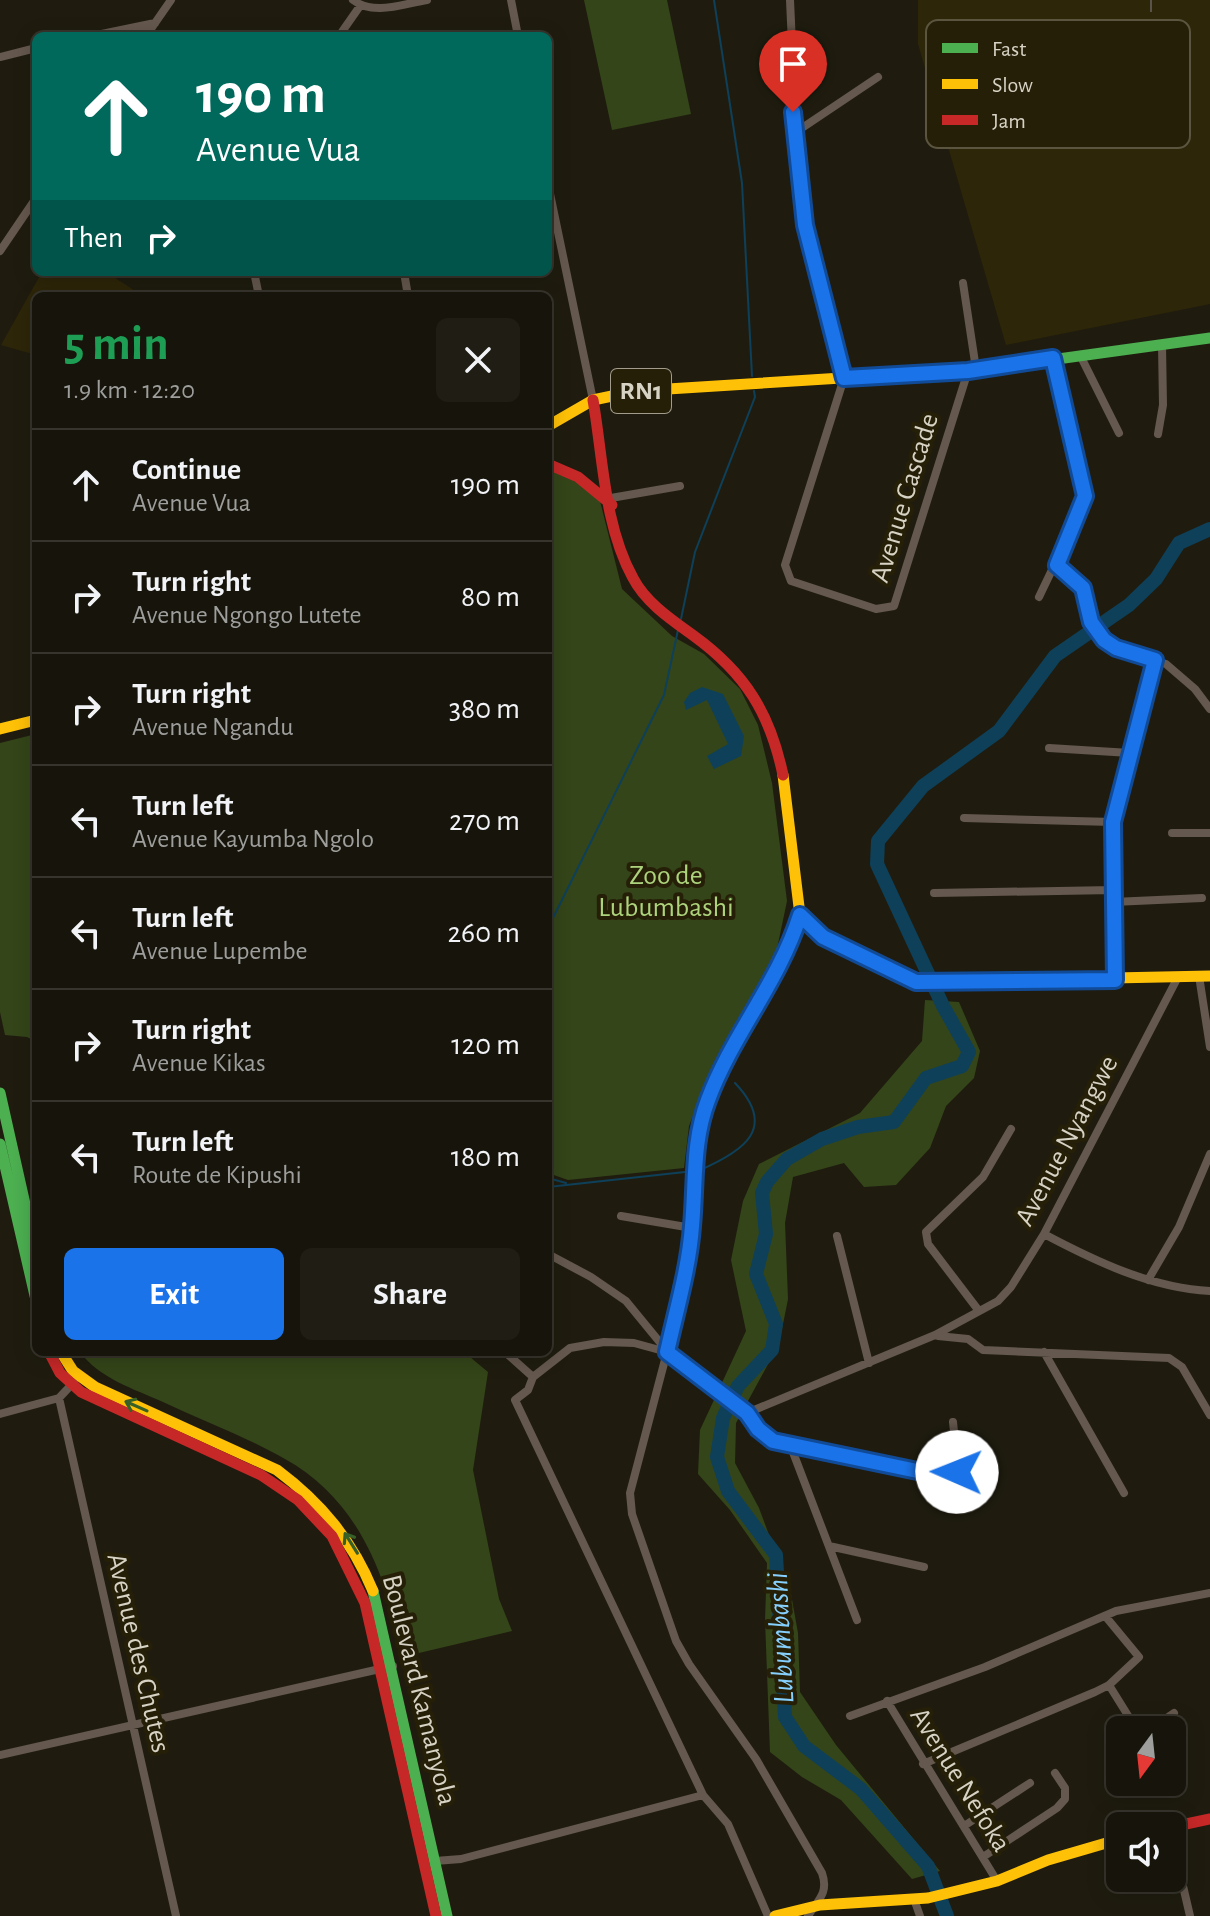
<!DOCTYPE html>
<meta charset="utf-8">
<style>
body{margin:0;font-family:"Alegreya Sans",sans-serif;background:#201e14;color:#f1f3f6;height:100vh;display:flex;flex-direction:column;font-size:30px;white-space:nowrap}
*{box-sizing:border-box;margin:0}
p{font-size:26px;color:#9e9f9d}
.icon{flex:none;width:44px;height:44px;fill:none;stroke:currentColor;stroke-width:2;stroke-linecap:round;stroke-linejoin:round}
.map{position:relative;flex:1;overflow:hidden}
.sheet{position:absolute;left:32px;top:292px;width:520px;height:1064px;display:flex;flex-direction:column;background:#17150b;border-radius:12px;box-shadow:0 4px 20px #0003,0 0 0 2px #36342c}
.sheet>*{flex:none}
.guide{position:absolute;left:32px;top:32px;width:520px;height:244px;border-radius:12px;box-shadow:0 4px 20px #0003,0 0 0 2px #36342c;background:#00695c;color:#fff;overflow:hidden}
.needle{width:52px;rotate:195deg}
.controls{position:absolute;left:1106px;top:1716px;display:grid;gap:16px}
.controls a{display:grid;place-items:center;width:80px;height:80px;border-radius:12px;background:#17150b;box-shadow:0 4px 20px #0003,0 0 0 2px #36342c;font-size:40px}
.pin{position:absolute;display:grid;place-items:center;width:68px;height:68px;color:#fff;margin:-82px -34px;border-radius:50% 50% 50% 0;rotate:-45deg;box-shadow:0 0 8px #0007}
.pin .icon{rotate:45deg}
.me{position:absolute;width:88px;margin:-44px;rotate:271deg;stroke-linejoin:round;filter:drop-shadow(0 0 6px #0008)}
.turn{display:flex;align-items:center;gap:28px;height:168px;padding:0 32px;font-size:36px}
.turn .icon{width:104px;height:104px;stroke-width:2.5}
.turn b{display:block;font-size:56px;line-height:68px}
.then{display:flex;align-items:center;height:76px;padding:0 32px;background:#0003;gap:16px;font-size:30px}
.round{display:grid;place-items:center;flex:none;width:84px;height:84px;border-radius:12px;background:#201e14}
.summary{display:flex;align-items:center;justify-content:space-between;height:136px;padding:0 32px}
h1{font-size:48px;font-weight:600;line-height:60px;color:#1e9e55}
.action{display:flex;gap:16px;margin-top:auto;padding:16px 32px}
.action a{flex:1;height:92px;border-radius:12px;background:#1a73e8;color:#fff;font-size:32px;font-weight:600;line-height:92px;text-align:center}
.action a+a{background:#201e14;color:#f1f3f6}
ul{padding:0;list-style:none}
li{display:flex;align-items:center;gap:24px;height:112px;padding:0 32px;border-top:2px solid #36342c}
li div{flex:1}
li b{display:block;font-size:30px}
li em{font-style:normal}
.map>svg:first-child{display:block}
.built{fill:#2e2609}
.green{fill:#344519}
.water{fill:#0e405a}
.lines{fill:none;stroke-linecap:round;stroke-linejoin:round}
.stream{stroke:#0e405a;stroke-width:2}
.river{stroke:#0e405a;stroke-width:14}
.street{stroke:#65584e;stroke-width:8}
.fast{stroke:#4caf50;stroke-width:11}
.slow{stroke:#ffc107;stroke-width:11}
.jam{stroke:#c62828;stroke-width:11}
.rail{stroke:#5a534a;stroke-width:2;stroke-dasharray:16 8;stroke-linecap:butt}
.oneway{stroke:#376028}
.route-casing{stroke:#114b97;stroke-width:20}
.route{stroke:#1a73e8;stroke-width:14}
.labels{text-anchor:middle;dominant-baseline:central;stroke-width:8;stroke-linejoin:round;paint-order:stroke}
.shield{fill:#261f08;stroke:#a19c8c;stroke-width:2}
.shield-label{font-size:26px;font-weight:bold;fill:#d6d2c4}
.street-label{font-size:28px;fill:#d6d2c4;stroke:#261f08}
.park-label{font-size:28px;fill:#add47c;stroke:#261f08}
.water-label{font-size:30px;font-style:italic;fill:#86d0fd;stroke:#261f08}
.key{fill:#261f08;stroke:#5b5540;stroke-width:2}
.key-label{font-size:22px;fill:#d6d2c4}
</style>
<div class="map">
<svg width="1210" height="1916" viewBox="0 0 1210 1916">
<rect width="100%" height="100%" fill="#1f1c0f"/>
<path class="built" d="M918,0H1210V304L1006,345L918,44Z
M42,272H106L143,296H36V355L1,345Z"/>
<path class="green" d="M584,0H667L691,114L612,130Z
M548,468L598,493L622,589L672,636L704,654L740,689L758,725L772,783L787,901L774,963L700,1098L689,1126L684,1168L568,1180L548,1173Z
M36,734V1042L27,1037L5,1035L0,1012V743Z
M925,1000L959,1002L980,1051L974,1078L946,1106L930,1148L896,1185L864,1187L844,1163L793,1177L785,1223L788,1299L779,1344L736,1423L735,1463L759,1508L791,1594L798,1633L800,1692L836,1745L940,1871L912,1879L841,1800L802,1777L770,1752L765,1620L767,1563L730,1510L698,1474L700,1430L746,1331L731,1260L743,1201L759,1164L860,1113L922,1041Z
M80,1352H464L488,1372L473,1470L499,1599L512,1631L402,1657C388,1578 359,1500 285,1459C247,1437 203,1421 163,1402C134,1389 99,1378 80,1352Z"/>
<path class="water" d="M702,687L723,694L744,736L741,756L714,769L707,756L728,744L707,700L686,710L684,702L690,693Z"/>
<g class="lines">
<path class="stream" d="M714,0L742,183L752,376
M681,619L695,552L755,397L754,391
M548,928L664,695L678,630
M700,1170C744,1151 778,1128 735,1083
M548,1178L566,1183
M548,1187L694,1171
M96,1357L100,1352"/>
<path class="river" d="M947,1916L928,1866L861,1789L804,1746L785,1717L776,1555L728,1491L717,1457L723,1418L738,1386L772,1350L776,1324L756,1274L766,1234L762,1193L767,1182L787,1159L822,1139L858,1127L894,1122L926,1078L962,1066L969,1052L943,1006L877,864L878,841L923,786L999,731L1055,656L1129,605L1156,579L1179,543L1210,529"/>
<path class="street" d="M353,0C373,16 403,4 427,0
M511,0L518,36
M790,0L798,177L805,225L844,378L785,565L791,581L876,609L894,606L968,371
M92,36L155,23
M146,36L171,0
M339,36L360,6
M0,57L36,48
M793,134L878,77
M548,184L593,400
M0,251L36,198
M254,272L259,296
M404,272L408,296
M963,283L976,369
M1080,355L1119,433
M1158,434L1163,405L1162,345
M611,498L680,486
M1057,565L1083,588L1091,622L1104,640L1116,648L1166,664L1195,689L1210,709
M1039,597L1085,501L1053,359
M1049,748L1130,753
M964,818L1113,822
M1172,833H1210
M934,893L1113,890
M1113,902L1202,898
M800,915L781,965L714,1084L699,1129L692,1228L667,1352L630,1493L632,1514L676,1641L689,1664L756,1759L822,1873C829,1893 818,1900 808,1916
M1199,976L1210,1047
M1115,980L1113,822L1155,660
M621,1216L692,1228
M1044,1234C1095,1261 1151,1288 1210,1291
M837,1236L869,1363
M548,1254L591,1277L626,1301L667,1351
M1148,1280L1179,1227L1210,1154
M979,1311L928,1244L926,1232L983,1177L1011,1129
M938,1336L968,1339L983,1350L1169,1358L1182,1367L1210,1415
M505,1352L533,1377
M1044,1352L1124,1493
M59,1398L176,1916
M747,1413L935,1335L998,1301L1011,1287L1044,1234L1178,977
M0,1414L59,1398L74,1382
M791,1447L857,1620
M829,1546L924,1567
M1109,1685L1137,1730
M887,1701L997,1881
M850,1716L985,1667L1116,1611L1210,1593
M1149,1730L1174,1713
M0,1755L393,1666
M923,1764L1095,1692L1109,1685L1139,1657L1106,1617
M964,1826L1030,1783
M1172,1839L1190,1916
M983,1857L1057,1808L1065,1799V1788L1055,1773
M435,1861L461,1859L703,1795
M914,1899L920,1916
M768,1916L728,1824L703,1795L515,1400L528,1390L533,1377L570,1348L604,1342L634,1343L667,1352L747,1413L758,1429L773,1441L951,1478L958,1469L953,1422"/>
<path class="fast" d="M985,369L1210,338
M0,1093L36,1253
M0,1144L36,1300
M373,1591L447,1916"/>
<path class="slow" d="M548,426L593,400L636,391L985,369
M0,729L36,720
M783,775L800,915L823,937L916,982L1210,976
M61,1352L73,1371L95,1387L277,1470C321,1503 352,1540 373,1591
M775,1916L820,1905L928,1898L997,1881L1048,1860L1120,1839"/>
<path class="jam" d="M593,400C603,457 604,526 633,578C646,603 672,620 694,636C745,673 770,713 783,775
M548,464L578,477L612,505
M49,1352L60,1373L81,1392L261,1475L298,1500L332,1536L365,1603L436,1916
M1172,1827L1210,1819"/>
<path class="rail" d="M1151,60V0"/>
</g>
<defs><path id="oneway-shaft" d="M-6 0H5M1.5-3L5.5 0L1.5 3" fill="none" stroke-width="1.6" stroke-linecap="round" stroke-linejoin="round" transform="scale(2)"/></defs>
<g class="oneway">
<use href="#oneway-shaft" transform="translate(136 1406) rotate(-156)"/>
<use href="#oneway-shaft" transform="translate(351 1543) rotate(-122)"/>
</g>
<g class="lines">
<g class="route-casing">
<path id="route" d="M793,112L805,225L844,378L968,371L1053,358L1085,496L1057,565L1083,588L1091,622L1104,640L1116,648L1155,660L1113,822L1115,980L916,982L823,937L800,915C779,982 732,1035 708,1100C692,1142 696,1183 692,1226C689,1268 676,1311 667,1352L747,1413L758,1429L773,1441L951,1478L957,1472"/>
</g>
<use href="#route" class="route"/>
</g>
<g class="labels">
<rect class="shield" x="611" y="369" width="60" height="44" rx="6"/>
<g class="shield-label">
<text x="641" y="391">RN1</text>
</g>
<g class="street-label">
<text transform="translate(905 498) rotate(-73)">Avenue Cascade</text>
<text transform="translate(1067 1141) rotate(-62)">Avenue Nyangwe</text>
<text transform="translate(138 1653) rotate(77)">Avenue des Chutes</text>
<text transform="translate(419 1690) rotate(76)">Boulevard Kamanyola</text>
<text transform="translate(960 1780) rotate(58)">Avenue Nefoka</text>
</g>
<g class="park-label">
<text x="666" y="876">Zoo de<tspan x="666" dy="32">Lubumbashi</tspan></text>
</g>
<g class="water-label">
<text transform="translate(781 1638) rotate(-93)">Lubumbashi</text>
</g>
</g>
<rect x="926" y="20" width="264" height="128" rx="12" class="key"/>
<rect x="942" y="43" width="36" height="10" fill="#4caf50"/>
<rect x="942" y="79" width="36" height="10" fill="#ffc107"/>
<rect x="942" y="115" width="36" height="10" fill="#c62828"/>
<g class="key-label">
<text x="992" y="56">Fast</text>
<text x="992" y="92">Slow</text>
<text x="992" y="128">Jam</text>
</g>
</svg>
<div class="controls">
<a><svg class="needle" viewBox="-14 -14 28 28"><path d="M0-13l5 13h-10z" fill="#e53935"/><path d="M0 13l5-13h-10z" fill="#9e9f9d"/></svg></a>
<a><svg class="icon" aria-label="sound" viewBox="0 0 24 24"><path d="M4 9h4l5-4v14l-5-4H4zM17 9q2 3 0 6"/></svg></a>
</div>
<div class="pin" style="left:793px;top:112px;background:#d93025"><svg class="icon" aria-label="arrive" viewBox="0 0 24 24"><path d="M6 21V4h12l-3 4 3 4H6"/></svg></div>
<svg class="me" style="left:957px;top:1472px" viewBox="-20 -20 40 40"><circle r="19" fill="#fff"/><path d="M0-13L10 11 0 6-10 11z" fill="#1a73e8"/></svg>
<div class="guide">
<div class="turn"><svg class="icon" aria-label="ahead" viewBox="0 0 24 24"><path d="M12 20V5M6 11l6-6 6 6"/></svg><div><b>190 m</b>Avenue Vua</div></div>
<div class="then">Then<svg class="icon" aria-label="right" viewBox="0 0 24 24"><path d="M7 20v-9h11M14 6l5 5-5 5"/></svg></div>
</div>
<section class="sheet">
<div class="summary"><div><h1>5 min</h1><p>1.9 km · 12:20</p></div><a class="round"><svg class="icon" aria-label="close" viewBox="0 0 24 24"><path d="M6 6l12 12M18 6L6 18"/></svg></a></div>
<ul>
<li><svg class="icon" aria-label="ahead" viewBox="0 0 24 24"><path d="M12 20V5M6 11l6-6 6 6"/></svg><div><b>Continue</b><p>Avenue Vua</p></div><em>190 m</em></li>
<li><svg class="icon" aria-label="right" viewBox="0 0 24 24"><path d="M7 20v-9h11M14 6l5 5-5 5"/></svg><div><b>Turn right</b><p>Avenue Ngongo Lutete</p></div><em>80 m</em></li>
<li><svg class="icon" aria-label="right" viewBox="0 0 24 24"><path d="M7 20v-9h11M14 6l5 5-5 5"/></svg><div><b>Turn right</b><p>Avenue Ngandu</p></div><em>380 m</em></li>
<li><svg class="icon" aria-label="left" viewBox="0 0 24 24"><path d="M17 20v-9H6M10 6l-5 5 5 5"/></svg><div><b>Turn left</b><p>Avenue Kayumba Ngolo</p></div><em>270 m</em></li>
<li><svg class="icon" aria-label="left" viewBox="0 0 24 24"><path d="M17 20v-9H6M10 6l-5 5 5 5"/></svg><div><b>Turn left</b><p>Avenue Lupembe</p></div><em>260 m</em></li>
<li><svg class="icon" aria-label="right" viewBox="0 0 24 24"><path d="M7 20v-9h11M14 6l5 5-5 5"/></svg><div><b>Turn right</b><p>Avenue Kikas</p></div><em>120 m</em></li>
<li><svg class="icon" aria-label="left" viewBox="0 0 24 24"><path d="M17 20v-9H6M10 6l-5 5 5 5"/></svg><div><b>Turn left</b><p>Route de Kipushi</p></div><em>180 m</em></li>
</ul>
<div class="action"><a>Exit</a><a>Share</a></div>
</section>
</div>
